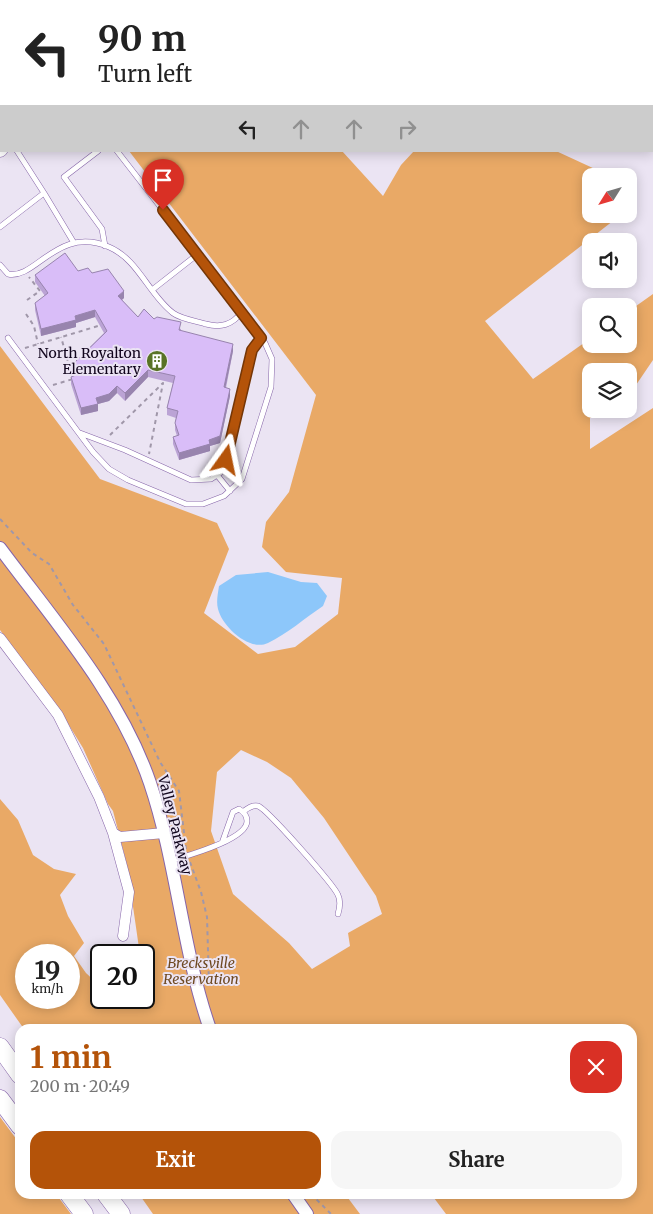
<!DOCTYPE html>
<meta charset="utf-8">
<style>
body{margin:0;font-family:Merriweather,serif;background:#f6f6f6;color:#222;height:100vh;display:flex;flex-direction:column;font-size:19px;white-space:nowrap}
*{box-sizing:border-box;margin:0}
p{font-size:16px;color:#767676}
.icon{flex:none;width:28px;height:28px;fill:none;stroke:currentColor;stroke-width:2;stroke-linecap:round;stroke-linejoin:round}
.map{position:relative;flex:1;overflow:hidden}
.details{position:absolute;left:15px;top:1024px;width:622px;height:175px;display:flex;flex-direction:column;background:#fff;border-radius:15px;box-shadow:0 2px 12px #0003}
.details>*{flex:none}
.hud{position:absolute;left:0px;top:0px;width:654px;height:152px;box-shadow:0 2px 12px #0003;background:#fff;color:#222;overflow:hidden}
.needle{width:32px;rotate:233deg}
.buttons{position:absolute;left:582px;top:168px;display:grid;gap:10px}
.buttons a{display:grid;place-items:center;width:55px;height:55px;border-radius:10px;background:#fff;box-shadow:0 2px 12px #0003;font-size:25px}
.speed{position:absolute;left:15px;top:944px;display:flex;gap:10px;font-size:25px;font-weight:700;text-align:center}
.speed>*{display:grid;place-content:center;width:65px;height:65px;border-radius:50%;background:#fff;box-shadow:0 2px 12px #0003;line-height:1}
.speed small{font-size:12px;font-weight:400}
.speed .limit{border:2px solid #111;border-radius:8px;background:#fff;color:#111}
.pin{position:absolute;display:grid;place-items:center;width:42px;height:42px;color:#fff;margin:-51px -21px;border-radius:50% 50% 50% 0;rotate:-45deg;box-shadow:0 0 5px #0007}
.pin .icon{rotate:45deg}
.me{position:absolute;width:55px;margin:-28px;rotate:12deg;stroke-linejoin:round;filter:drop-shadow(0 0 4px #0008)}
.turn{display:flex;align-items:center;gap:18px;height:105px;padding:0 15px;font-size:22px}
.turn .icon{width:65px;height:65px;stroke-width:2.5}
.turn b{display:block;font-size:35px;line-height:42px}
.lanes{display:flex;align-items:center;height:48px;padding:0 15px;background:#0003;justify-content:center;gap:25px;direction:ltr}
.lanes .off{opacity:.35}
.round{display:grid;place-items:center;flex:none;width:52px;height:52px;border-radius:15px;background:#f6f6f6}
.overview{display:flex;align-items:center;justify-content:space-between;height:85px;padding:0 15px}
h1{font-size:30px;font-weight:700;line-height:38px;color:#b45309}
.cta{display:flex;gap:10px;margin-top:auto;padding:10px 15px}
.cta a{flex:1;height:58px;border-radius:15px;background:#b45309;color:#fff;font-size:20px;font-weight:700;line-height:58px;text-align:center}
.cta a+a{background:#f6f6f6;color:#222}
.map>svg:first-child{display:block}
.green{fill:#e9a966;fill-rule:evenodd}
.water{fill:#8dc7fa}
.lines{fill:none;stroke-linecap:round;stroke-linejoin:round}
.service-casing{stroke:#8665a9;stroke-width:6}
.minor-casing{stroke:#8665a9;stroke-width:11}
.tertiary-casing{stroke:#8665a9;stroke-width:14}
.secondary-casing{stroke:#8665a9;stroke-width:15}
.motorway-casing{stroke:#8665a9;stroke-width:19}
.path{stroke:#a097a9;stroke-width:2;stroke-dasharray:4 4;stroke-linecap:butt}
.service{stroke:#fff;stroke-width:5}
.minor{stroke:#fff;stroke-width:10}
.tertiary{stroke:#fff;stroke-width:12}
.secondary{stroke:#fff;stroke-width:14}
.motorway{stroke:#fff;stroke-width:18}
.wall{fill:#bba3d5}
.shaded-wall{fill:#9884ae}
.building{fill:#d9bdf8;stroke:#9884ae}
.route-casing{stroke:#753606;stroke-width:12}
.route{stroke:#b45309;stroke-width:9}
.labels{text-anchor:middle;dominant-baseline:central;stroke-width:4;stroke-linejoin:round;paint-order:stroke}
.poi-label{font-size:14px;fill:#11051d;stroke:#ebe4f3;text-anchor:end}
.street-label{font-size:14px;fill:#11051d;stroke:#ebe4f3}
.park-label{font-size:14px;font-style:italic;fill:#6e4921;stroke:#ebe4f3}
</style>
<div class="map">
<svg width="653" height="1214" viewBox="0 0 653 1214">
<rect width="100%" height="100%" fill="#ebe4f3"/>
<path class="green" d="M129,151H342L383,196L401,165L414,151H556L608,175L591,176V214H618V217L485,321L533,379L591,338V344H629V311L653,294V360L636,385L629,390V371H591V409H603L590,418V449L653,408V1214H446L431,1194H632V1029H24L0,995V799L18,820L33,855L54,869L76,874L60,895L68,916L84,943L74,956L86,973L101,987V998H113L123,1006L145,997L144,955H140L127,865L113,811L108,804L83,748L59,709L0,630V346L100,479L217,523L229,549L204,613L258,654L295,647L338,614L342,578L286,572L262,547L266,522L289,492L316,395ZM241,750L267,762L291,778L324,818L376,896L382,914L348,933L350,946L312,969L289,943L233,894L211,831L217,772ZM26,955H69V998H26Z
M0,1117L20,1144V1194H56L71,1214H0Z
M139,1194H345L360,1214H153Z"/>
<path class="water" d="M268,572L301,582L317,583L327,596L323,606C305,618 287,634 268,643C249,652 222,626 218,609C216,602 218,593 219,586L236,575Z"/>
<g class="lines">
<g class="service-casing">
<path id="service" d="M0,18L1,19
M1,53V58
M0,127L1,128
M98,151L64,177L102,229L105,246
M44,193L74,243
M0,227L44,193L17,151
M0,265L8,274C36,280 57,225 109,247C138,259 149,295 173,313C181,319 196,321 206,324C221,328 232,325 242,312L117,151
M152,290L198,254
M8,338L93,452L109,469L128,480L186,504H203L224,496L242,479L271,387L272,359L265,343L242,312
M80,433L125,450L191,480L211,479L220,473L227,460L252,350L261,338
M217,475L230,491
M244,811C248,808 252,805 258,806C266,808 334,885 338,895C341,901 340,907 338,914
M170,861C186,856 247,840 247,821C247,815 244,812 239,809L233,812L222,843"/>
</g>
<g class="minor-casing">
<path id="minor" d="M0,638L58,715L99,797L113,833L129,892L123,936
M113,833L120,837L164,833"/>
</g>
<g class="tertiary-casing">
<path id="tertiary" d="M619,0L620,1
M652,46H653
M0,548C55,622 120,695 150,783C177,863 182,949 210,1029
M293,1194L307,1214"/>
</g>
<g class="secondary-casing">
<path id="secondary" d="M196,1L198,0
M0,150L1,149"/>
</g>
<g class="motorway-casing">
<path id="motorway" d="M0,1047L20,1075
M0,1099L20,1126
M69,1194L84,1214
M106,1194L121,1214"/>
</g>
<path class="path" d="M27,300L40,291L29,277
M26,314L34,326L38,344
M25,348L98,326
M53,385L73,379L61,337
M110,435L163,383L149,454
M0,519L32,553L49,564L73,605L104,644L160,762L179,791L186,850
M190,862L201,892L207,917L209,984
M311,1194L331,1214"/>
<use href="#service" class="service"/>
<use href="#minor" class="minor"/>
<use href="#tertiary" class="tertiary"/>
<use href="#secondary" class="secondary"/>
<use href="#motorway" class="motorway"/>
</g>
<path class="wall" d="M78,271L92,273L124,298L122,300L138,317L154,319L181,329V331L233,351L226,388L230,396L220,443L210,446V451L179,460L173,444V437L177,436L175,430V423L176,418L167,415V408L173,383L148,377L125,401L117,393L109,401L98,404V411L81,415L71,384V377L74,376L73,371V364L104,333L95,317L76,323V327L41,336L35,310V303L45,296L35,282V275Z"/>
<path class="shaded-wall" d="M124,291V298L118,303V296Z
M95,310V317L76,323V327L41,336V329L75,316Z
M233,344V351L224,394V387Z
M148,370V377L125,401V393Z
M117,386V393L109,401L98,404V411L81,415V408L96,398Z
M230,389V396L220,443L210,446V451L179,460V453L209,440Z"/>
<path class="building" d="M358,0H373L374,1H359Z
M379,0H399L397,1H377Z
M65,253L78,271L88,268L92,273L108,269L124,291L118,296L138,317L144,309L154,319L157,317L181,322L179,330L233,344L224,387L230,389L220,436L209,440L210,444L179,453L173,437L179,435L175,423L178,411L167,408L175,376L148,370L125,393L117,386L109,394L96,398L98,404L81,408L71,377L76,375L73,364L107,331L95,310L75,316L76,320L41,329L35,303L48,293L35,275Z"/>
<g class="lines">
<g class="route-casing">
<path id="route" d="M163,210L261,338L252,350L226,460"/>
</g>
<use href="#route" class="route"/>
</g>
<defs>
<g id="building-disc" transform="scale(1.125)"><circle r="9.5" fill="#597326" stroke="#ebe4f3"/><path d="M-4-6H4V6H1V3H-1V6H-4ZM-2.5-4.3h1.7v1.8h-1.7ZM.8-4.3h1.7v1.8H.8ZM-2.5-1h1.7V.8h-1.7ZM.8-1h1.7V.8H.8Z" fill="#fff"/></g>
</defs>
<g fill-rule="evenodd">
<use href="#building-disc" x="157" y="361"/>
</g>
<g class="labels">
<g class="poi-label">
<text x="141" y="353">North Royalton<tspan x="141" dy="16">Elementary</tspan></text>
</g>
<g class="street-label">
<text transform="translate(175 825) rotate(76)">Valley Parkway</text>
</g>
<g class="park-label">
<text x="201" y="963">Brecksville<tspan x="201" dy="16">Reservation</tspan></text>
</g>
</g>
</svg>
<div class="buttons">
<a><svg class="needle" viewBox="-14 -14 28 28"><path d="M0-13l5 13h-10z" fill="#e53935"/><path d="M0 13l5-13h-10z" fill="#767676"/></svg></a>
<a><svg class="icon" aria-label="sound" viewBox="0 0 24 24"><path d="M4 9h4l5-4v14l-5-4H4zM17 9q2 3 0 6"/></svg></a>
<a><svg class="icon" aria-label="search" viewBox="0 0 24 24"><circle cx="10" cy="10" r="6"/><path d="M15 15l6 6"/></svg></a>
<a><svg class="icon" aria-label="layers" viewBox="0 0 24 24"><path d="M12 4l9 5-9 5-9-5zM3 14l9 5 9-5"/></svg></a>
</div>
<div class="speed"><div>19<small>km/h</small></div><div class="limit">20</div></div>
<div class="pin" style="left:163px;top:210px;background:#d93025"><svg class="icon" aria-label="arrive" viewBox="0 0 24 24"><path d="M6 21V4h12l-3 4 3 4H6"/></svg></div>
<svg class="me" style="left:226px;top:460px" viewBox="-20 -20 40 40"><path d="M0-17L14 15 0 8-14 15z" fill="#b45309" stroke="#fff" stroke-width="4"/></svg>
<div class="hud">
<div class="turn"><svg class="icon" aria-label="left" viewBox="0 0 24 24"><path d="M17 20v-9H6M10 6l-5 5 5 5"/></svg><div><b>90 m</b>Turn left</div></div>
<div class="lanes"><svg class="icon" aria-label="left" viewBox="0 0 24 24"><path d="M17 20v-9H6M10 6l-5 5 5 5"/></svg><svg class="icon off" aria-label="ahead" viewBox="0 0 24 24"><path d="M12 20V5M6 11l6-6 6 6"/></svg><svg class="icon off" aria-label="ahead" viewBox="0 0 24 24"><path d="M12 20V5M6 11l6-6 6 6"/></svg><svg class="icon off" aria-label="right" viewBox="0 0 24 24"><path d="M7 20v-9h11M14 6l5 5-5 5"/></svg></div>
</div>
<section class="details">
<div class="overview"><div><h1>1 min</h1><p>200 m · 20:49</p></div><a class="round" style="background:#d93025;color:#fff"><svg class="icon" aria-label="close" viewBox="0 0 24 24"><path d="M6 6l12 12M18 6L6 18"/></svg></a></div>
<div class="cta"><a>Exit</a><a>Share</a></div>
</section>
</div>
